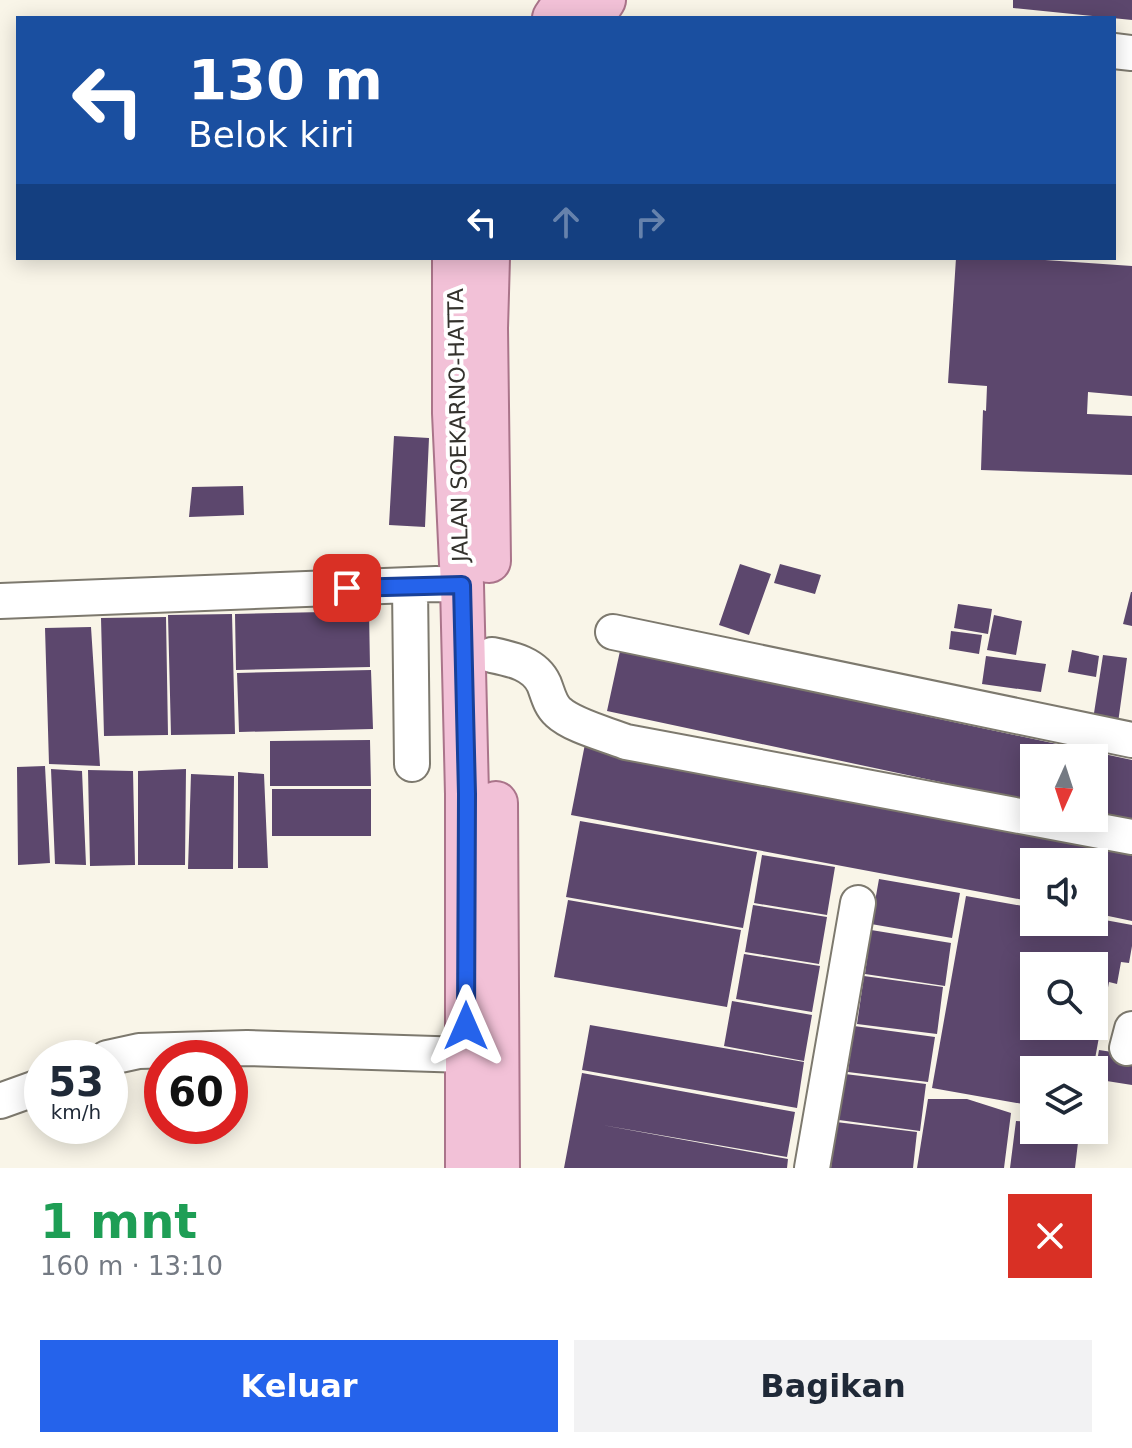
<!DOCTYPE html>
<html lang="id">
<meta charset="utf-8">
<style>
body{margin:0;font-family:"DejaVu Sans",sans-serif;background:#f2f2f3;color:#1f2937;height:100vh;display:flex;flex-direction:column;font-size:30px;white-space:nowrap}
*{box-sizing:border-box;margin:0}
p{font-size:26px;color:#747a83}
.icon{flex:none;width:44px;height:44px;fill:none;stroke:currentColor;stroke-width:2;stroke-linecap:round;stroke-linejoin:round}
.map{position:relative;height:1168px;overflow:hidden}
.side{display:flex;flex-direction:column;background:#fff;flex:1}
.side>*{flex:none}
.top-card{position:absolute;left:16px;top:16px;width:1100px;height:244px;border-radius:0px;box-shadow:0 4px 20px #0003;background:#1a4fa0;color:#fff;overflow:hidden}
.needle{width:52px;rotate:183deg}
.tools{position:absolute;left:1020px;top:744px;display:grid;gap:16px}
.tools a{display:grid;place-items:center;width:88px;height:88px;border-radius:0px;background:#fff;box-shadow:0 4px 20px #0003;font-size:40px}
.speed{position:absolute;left:24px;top:1040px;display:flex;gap:16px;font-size:40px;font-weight:700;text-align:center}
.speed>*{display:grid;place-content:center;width:104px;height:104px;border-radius:50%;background:#fff;box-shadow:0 4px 20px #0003;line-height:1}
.speed small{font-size:20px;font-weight:400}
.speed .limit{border:12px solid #d22;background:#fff;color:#111}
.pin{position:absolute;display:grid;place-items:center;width:68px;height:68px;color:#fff;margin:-34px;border-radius:16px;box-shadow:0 4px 12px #0006}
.me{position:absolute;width:88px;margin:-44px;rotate:0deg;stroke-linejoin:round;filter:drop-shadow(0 0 6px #0008)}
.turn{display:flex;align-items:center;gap:28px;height:168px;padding:0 40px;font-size:36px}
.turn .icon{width:104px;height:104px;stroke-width:2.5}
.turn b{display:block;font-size:56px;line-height:68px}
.lanes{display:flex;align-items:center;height:76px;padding:0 40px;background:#0003;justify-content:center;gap:40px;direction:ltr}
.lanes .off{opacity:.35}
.round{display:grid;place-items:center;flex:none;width:84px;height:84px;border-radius:0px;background:#f2f2f3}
.overview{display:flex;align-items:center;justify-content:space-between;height:136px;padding:0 40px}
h1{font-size:48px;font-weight:700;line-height:60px;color:#1e9e55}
.button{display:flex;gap:16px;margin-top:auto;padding:16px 40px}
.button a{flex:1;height:92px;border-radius:0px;background:#2563eb;color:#fff;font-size:32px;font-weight:700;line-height:92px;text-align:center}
.button a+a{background:#f2f2f3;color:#1f2937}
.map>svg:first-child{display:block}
.building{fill:#5c476d;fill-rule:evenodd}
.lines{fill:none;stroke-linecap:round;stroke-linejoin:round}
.minor-casing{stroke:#7d796e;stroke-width:38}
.major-casing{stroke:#aa748a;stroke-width:46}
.minor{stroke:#fff;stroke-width:34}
.major{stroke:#f2c1d7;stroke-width:42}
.route-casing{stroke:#184099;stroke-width:20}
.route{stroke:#2563eb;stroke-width:14}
.labels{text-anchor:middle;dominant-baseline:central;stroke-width:8;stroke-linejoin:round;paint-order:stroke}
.street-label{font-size:22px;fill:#34322d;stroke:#fff}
</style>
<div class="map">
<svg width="1132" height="1168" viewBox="0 0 1132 1168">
<rect width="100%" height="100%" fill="#f9f5e8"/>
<path class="building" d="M1013,0H1132V20L1013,8Z
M956,258H1015L1132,266V396L1088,392L1087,414L1132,416V475L981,470L983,410L986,411L987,386L948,383Z
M394,436L429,438L425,527L389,525Z
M243,486L244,515L189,517L192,487Z
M740,564L771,574L749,635L719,625Z
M780,564L821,575L815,594L774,583Z
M1131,592H1132V626L1123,624Z
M958,604L992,609L988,634L954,628Z
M369,611L370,667L236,670L235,614Z
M232,614L235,734L171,735L168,615Z
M994,615L1022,621L1016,655L987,650Z
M166,617L168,735L104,736L101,618Z
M91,627L100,766L49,764L45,628Z
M951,631L982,635L979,654L949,649Z
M1072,650L1099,656L1096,677L1068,672Z
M620,651L1132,760V823L1094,815V758H1034V802L607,711Z
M1103,655L1127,658L1117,730L1092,726Z
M986,656L1046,664L1041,692L982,684Z
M371,670L373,729L239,732L237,673Z
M370,740L371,786H270V741Z
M585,744L1132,847V921L1094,913V862H1034V902L571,815Z
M45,766L50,863L18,865L17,767Z
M51,769L82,771L86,865L55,864Z
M186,769L185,865H138V771Z
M88,770L133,771L135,865L90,866Z
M238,772L264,774L268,868H238Z
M191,774L234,776L233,869H188Z
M272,789H371V836H272Z
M580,821L757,852L743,928L566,897Z
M762,855L835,867L827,915L754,903Z
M879,879L960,893L952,938L871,924Z
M966,896L1034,908V922H1094V918L1132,925V946L1129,963L1121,962L1117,984L1109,982L1093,1070H1034V1106L932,1088ZM1034,966H1094V1026H1034Z
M568,900L741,930L727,1007L554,977Z
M753,905L827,917L819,964L745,952Z
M871,930L951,943L945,986L865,974Z
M744,954L820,966L812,1012L736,999Z
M864,976L943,987L937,1034L857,1024Z
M732,1001L812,1015L804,1061L724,1046Z
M590,1025L804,1062L797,1108L582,1070Z
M854,1026L935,1037L928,1082L848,1072Z
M1099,1050L1132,1055V1085L1094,1079Z
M582,1073L795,1112L787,1157L602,1125L788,1159L787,1168H564Z
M845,1074L926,1084L920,1131L839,1120Z
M928,1099H967L1011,1113L1004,1168H917Z
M1016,1121L1034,1122V1130H1068L1079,1134L1075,1168H1010Z
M836,1122L917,1132L913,1168H831Z"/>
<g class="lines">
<g class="minor-casing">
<path id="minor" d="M1114,51L1132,53
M410,586L412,764
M0,601L436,584L462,585
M613,632L1132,740
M492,655C512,659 535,664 544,684C548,694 550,705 558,712C573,726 606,734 626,742L1132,837
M1127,1048L1132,1029
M107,1058L139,1051L247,1048L466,1055
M0,1101L42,1086
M812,1168L858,903"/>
</g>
<g class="major-casing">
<path id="major" d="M554,18L566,0
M592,18L604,0
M454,258V413L462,585L467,794V1168
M488,258L486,328L489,561
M496,803L498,1168"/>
</g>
<use href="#minor" class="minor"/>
<use href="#major" class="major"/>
</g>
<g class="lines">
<g class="route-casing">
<path id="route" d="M347,588L462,585L467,794L466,1026"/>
</g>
<use href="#route" class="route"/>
</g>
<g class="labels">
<g class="street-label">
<text transform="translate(458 425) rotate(-91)">JALAN SOEKARNO-HATTA</text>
</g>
</g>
</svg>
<div class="tools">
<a><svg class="needle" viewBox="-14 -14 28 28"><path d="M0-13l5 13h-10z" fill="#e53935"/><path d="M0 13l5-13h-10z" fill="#747a83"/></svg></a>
<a><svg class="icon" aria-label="sound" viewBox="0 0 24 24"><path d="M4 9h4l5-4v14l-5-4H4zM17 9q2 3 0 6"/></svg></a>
<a><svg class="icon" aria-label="search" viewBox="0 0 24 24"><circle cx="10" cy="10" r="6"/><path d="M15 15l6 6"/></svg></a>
<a><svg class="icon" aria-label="layers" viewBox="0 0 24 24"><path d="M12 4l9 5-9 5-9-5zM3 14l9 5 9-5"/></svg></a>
</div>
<div class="speed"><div>53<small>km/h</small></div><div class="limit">60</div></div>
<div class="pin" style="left:347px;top:588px;background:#d93025"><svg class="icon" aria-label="arrive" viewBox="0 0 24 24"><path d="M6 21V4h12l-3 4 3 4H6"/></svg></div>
<svg class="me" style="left:466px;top:1026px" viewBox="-20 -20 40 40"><path d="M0-17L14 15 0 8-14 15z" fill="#2563eb" stroke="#fff" stroke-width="4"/></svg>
<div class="top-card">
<div class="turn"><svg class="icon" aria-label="left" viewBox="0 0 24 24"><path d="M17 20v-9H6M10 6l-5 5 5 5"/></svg><div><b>130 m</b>Belok kiri</div></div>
<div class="lanes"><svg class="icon" aria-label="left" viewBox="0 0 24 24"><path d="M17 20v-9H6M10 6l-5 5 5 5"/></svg><svg class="icon off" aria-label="ahead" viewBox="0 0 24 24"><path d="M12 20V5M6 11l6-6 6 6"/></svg><svg class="icon off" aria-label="right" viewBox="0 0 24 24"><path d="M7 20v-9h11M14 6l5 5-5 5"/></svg></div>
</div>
</div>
<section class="side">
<div class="overview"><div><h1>1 mnt</h1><p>160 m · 13:10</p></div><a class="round" style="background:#d93025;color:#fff"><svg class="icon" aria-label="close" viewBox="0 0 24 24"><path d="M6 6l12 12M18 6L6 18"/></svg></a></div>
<div class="button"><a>Keluar</a><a>Bagikan</a></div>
</section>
